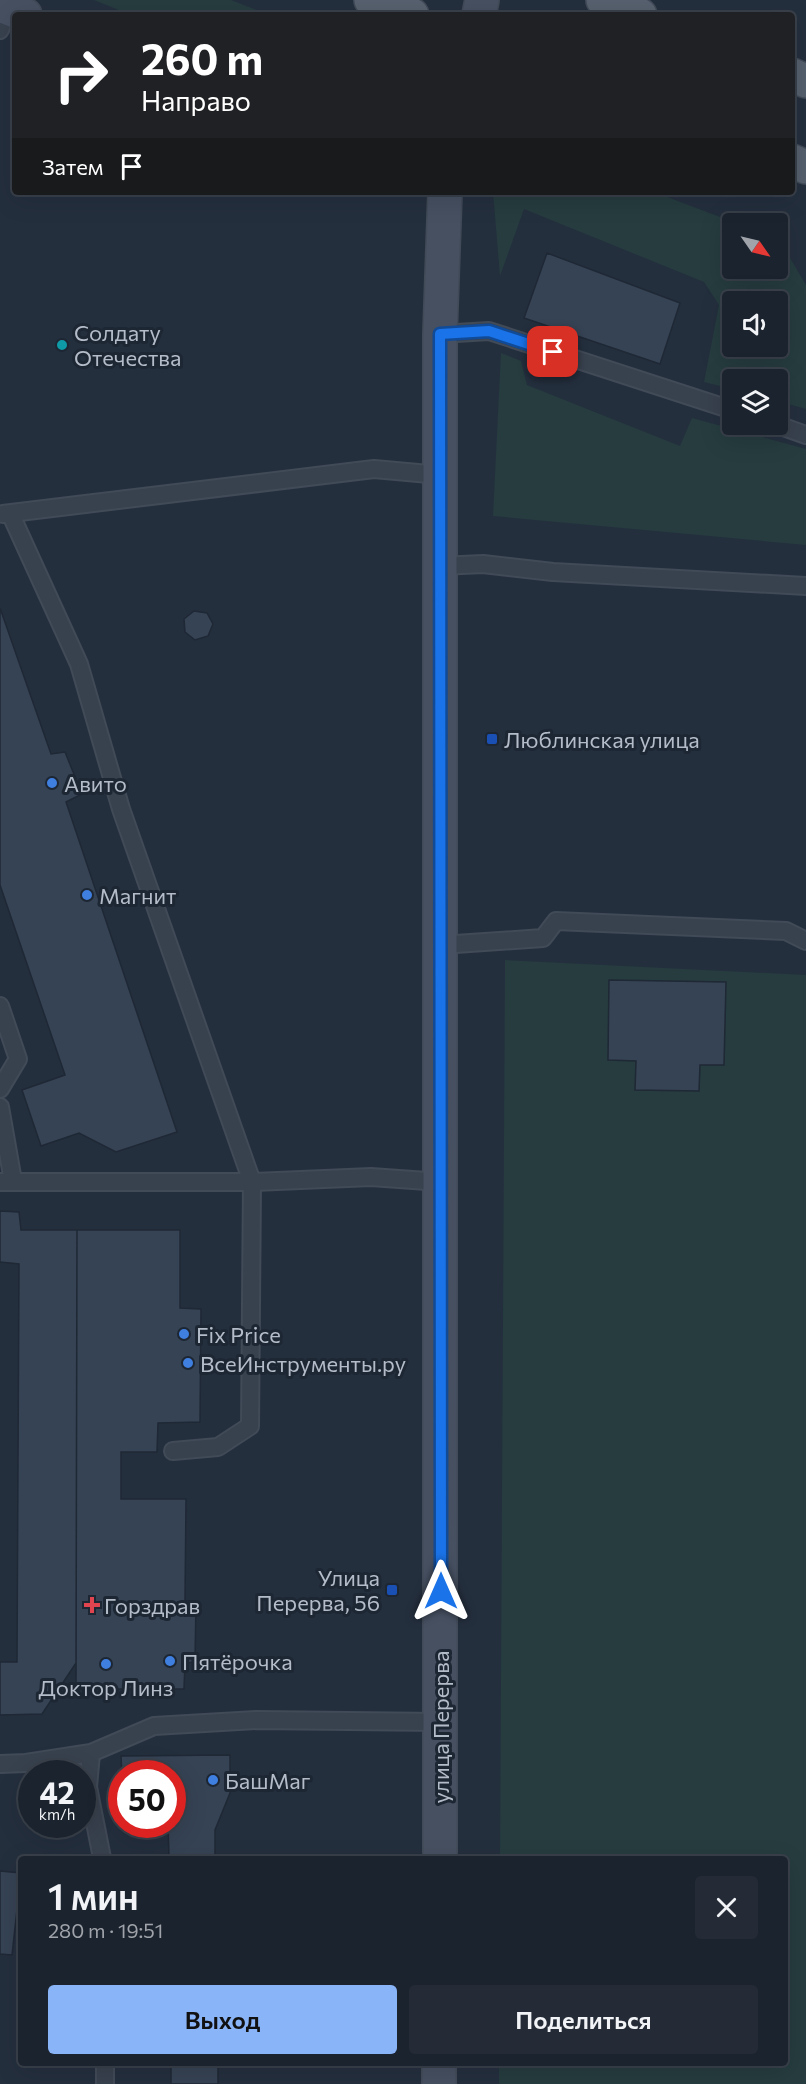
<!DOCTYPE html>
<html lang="ru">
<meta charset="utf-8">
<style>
body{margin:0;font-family:Commissioner,sans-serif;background:#242b36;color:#f1f3f6;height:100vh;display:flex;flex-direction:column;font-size:22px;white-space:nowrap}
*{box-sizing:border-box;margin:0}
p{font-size:20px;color:#a0a4aa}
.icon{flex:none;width:33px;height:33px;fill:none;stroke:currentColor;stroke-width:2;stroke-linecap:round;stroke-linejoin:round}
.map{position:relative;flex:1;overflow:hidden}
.sheet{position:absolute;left:18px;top:1856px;width:770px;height:210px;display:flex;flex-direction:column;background:#1b232e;border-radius:6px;box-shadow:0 6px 24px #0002,0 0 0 2px #39404a}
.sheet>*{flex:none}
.guide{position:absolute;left:12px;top:12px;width:783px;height:183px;border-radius:6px;box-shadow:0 6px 24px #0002,0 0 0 2px #39404a;background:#202124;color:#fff;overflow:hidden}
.needle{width:39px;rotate:124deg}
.controls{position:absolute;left:722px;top:213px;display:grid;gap:12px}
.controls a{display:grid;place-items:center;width:66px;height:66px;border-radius:6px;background:#1b232e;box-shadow:0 6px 24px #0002,0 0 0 2px #39404a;font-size:30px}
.speed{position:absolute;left:18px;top:1760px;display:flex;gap:12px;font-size:30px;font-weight:700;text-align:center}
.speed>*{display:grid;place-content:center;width:78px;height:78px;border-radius:50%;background:#1b232e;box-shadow:0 6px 24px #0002,0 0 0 2px #39404a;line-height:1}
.speed small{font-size:15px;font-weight:400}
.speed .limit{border:9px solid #d22;background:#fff;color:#111}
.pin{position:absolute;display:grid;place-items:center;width:51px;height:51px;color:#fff;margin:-26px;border-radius:12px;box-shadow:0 3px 9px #0006}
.me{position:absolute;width:66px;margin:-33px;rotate:0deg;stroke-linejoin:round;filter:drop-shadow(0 0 4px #0008)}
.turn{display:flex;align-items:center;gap:21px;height:126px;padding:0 30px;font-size:27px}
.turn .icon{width:78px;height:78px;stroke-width:2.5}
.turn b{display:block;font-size:42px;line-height:51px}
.then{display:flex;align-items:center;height:57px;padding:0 30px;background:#0003;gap:12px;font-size:22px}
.round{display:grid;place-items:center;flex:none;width:63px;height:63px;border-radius:6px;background:#242b36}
.summary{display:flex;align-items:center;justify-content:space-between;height:102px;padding:0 30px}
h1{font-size:36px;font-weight:600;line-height:45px}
.action{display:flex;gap:12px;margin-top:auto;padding:12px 30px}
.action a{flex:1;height:69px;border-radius:6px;background:#8ab4f8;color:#111;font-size:24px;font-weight:600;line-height:69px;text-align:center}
.action a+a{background:#242b36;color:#f1f3f6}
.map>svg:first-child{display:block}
.green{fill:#263c3f;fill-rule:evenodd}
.building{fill:#364354;stroke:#1f2835;stroke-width:1.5}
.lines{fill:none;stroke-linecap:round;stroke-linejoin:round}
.lane-casing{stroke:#414a57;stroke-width:20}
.secondary-casing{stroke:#414a57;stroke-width:36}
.primary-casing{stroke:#414a57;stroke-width:36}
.lane{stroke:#38414e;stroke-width:16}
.secondary{stroke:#465061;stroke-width:33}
.primary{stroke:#56606e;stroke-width:33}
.route-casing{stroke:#114b97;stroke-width:15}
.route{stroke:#1a73e8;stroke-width:10}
.culture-dot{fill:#0f9aa8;stroke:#1d2633;stroke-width:2}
.transit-dot{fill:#1a4fb4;stroke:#1d2633;stroke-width:2}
.shop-dot{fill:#3f7fe0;stroke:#1d2633;stroke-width:2}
.health-dot{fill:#e0444e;stroke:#1d2633;stroke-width:2}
.labels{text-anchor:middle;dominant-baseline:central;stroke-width:6;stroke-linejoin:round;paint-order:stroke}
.poi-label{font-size:22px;fill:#b4bcc9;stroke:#1d2633;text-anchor:start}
.street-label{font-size:22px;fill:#b4bcc9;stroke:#1d2633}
</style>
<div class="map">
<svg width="806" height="2084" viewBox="0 0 806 2084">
<rect width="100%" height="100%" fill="#242f3e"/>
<path class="green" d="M94,0H231L269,15H131Z
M493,192H654L736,223L732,224V268H777V243L783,246L806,285V409L777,401V380H732V389L704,382L719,305L704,282L524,209L500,276ZM732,302H777V346H732Z
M501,353L521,361L527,385L680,446L692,418L806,449V545L493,516Z
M505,960L806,975V2084H499V2063L784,2062V1858H500Z"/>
<path class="building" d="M547,253L680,303L660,364L524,318Z
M0,608L51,754L65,752L82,794L66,802L177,1132L116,1152L79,1133L41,1146L22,1090L65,1075L0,885Z
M194,611L207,613L213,624L208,636L195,640L185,632L184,619Z
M609,980L726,982L724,1065H700L699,1091L635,1090L636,1061L608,1060Z
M0,1211L19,1212L21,1230H77L76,1663L42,1714L0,1715V1662H17L19,1264L0,1262Z
M77,1230H180V1308L201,1309L200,1422L158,1423L157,1452H121V1499H186L185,1601H196L195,1662L185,1663L184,1689H76Z
M230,1755V1793L215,1830V1858H169L168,1824H172V1773H122V1776L121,1756Z
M0,1871L21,1873L12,1955L0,1954Z
M171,2062H218V2084H171Z"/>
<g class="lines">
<g class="lane-casing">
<path id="lane" d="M0,30L8,9
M440,334L489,331L732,410
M775,424L806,435
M3,514L374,469L440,475
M11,515L79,664L121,809L252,1182L371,1177L441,1182
M440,566L483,564L553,572L806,586
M441,945L543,938L556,921L786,931L806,941
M0,1006L18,1059L0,1089
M0,1107L13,1181
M0,1182H252L250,1426L218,1447L173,1451
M91,1753L88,1787L102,1858
M0,1764L26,1763L91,1753L154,1726L256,1720L441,1722
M105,2084V2062"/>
</g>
<g class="secondary-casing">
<path id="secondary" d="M0,5L25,15
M479,15L482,0
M440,1858V334L445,192
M439,2084V2062"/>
</g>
<g class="primary-casing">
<path id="primary" d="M371,0L412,15
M603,0L640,15
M792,75L806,81
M792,161L806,167"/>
</g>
<use href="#lane" class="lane"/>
<use href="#secondary" class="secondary"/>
<use href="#primary" class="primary"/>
</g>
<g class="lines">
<g class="route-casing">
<path id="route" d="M441,1591L440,334L489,331L553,352"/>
</g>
<use href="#route" class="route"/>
</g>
<circle class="culture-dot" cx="62" cy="345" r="6"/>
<g class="transit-dot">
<rect x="486" y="733" width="12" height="12" rx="3"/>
<rect x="386" y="1584" width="12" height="12" rx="3"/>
</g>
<g class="shop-dot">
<circle cx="52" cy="783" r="6"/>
<circle cx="87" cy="895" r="6"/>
<circle cx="184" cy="1334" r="6"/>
<circle cx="188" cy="1363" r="6"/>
<circle cx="170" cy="1661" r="6"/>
<circle cx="106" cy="1664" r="6"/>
<circle cx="213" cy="1780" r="6"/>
</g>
<path class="health-dot" d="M89 1596h6v6h6v6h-6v6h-6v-6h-6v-6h6z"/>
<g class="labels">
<g class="poi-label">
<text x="74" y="332">Солдату<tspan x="74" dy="25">Отечества</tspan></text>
<text x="504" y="739">Люблинская улица</text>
<text x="64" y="783">Авито</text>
<text x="99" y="895">Магнит</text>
<text x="196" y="1334">Fix Price</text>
<text x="200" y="1363">ВсеИнструменты.ру</text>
<text x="380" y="1577" text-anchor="end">Улица<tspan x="380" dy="25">Перерва, 56</tspan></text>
<text x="104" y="1605">Горздрав</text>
<text x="182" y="1661">Пятёрочка</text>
<text x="106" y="1687" text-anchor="middle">Доктор Линз</text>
<text x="225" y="1780">БашМаг</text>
</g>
<g class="street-label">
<text transform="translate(440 1727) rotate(-90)">улица Перерва</text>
</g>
</g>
</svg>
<div class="controls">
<a><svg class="needle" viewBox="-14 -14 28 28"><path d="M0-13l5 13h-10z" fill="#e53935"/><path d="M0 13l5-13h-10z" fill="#a0a4aa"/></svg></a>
<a><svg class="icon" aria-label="sound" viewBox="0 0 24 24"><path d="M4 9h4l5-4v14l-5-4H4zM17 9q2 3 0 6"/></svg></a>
<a><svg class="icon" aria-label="layers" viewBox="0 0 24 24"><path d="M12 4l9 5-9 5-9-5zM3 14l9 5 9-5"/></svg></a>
</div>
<div class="speed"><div>42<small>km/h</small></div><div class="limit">50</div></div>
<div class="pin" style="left:553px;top:352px;background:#d93025"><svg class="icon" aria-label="arrive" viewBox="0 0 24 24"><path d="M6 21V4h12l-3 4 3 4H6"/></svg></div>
<svg class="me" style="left:441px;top:1591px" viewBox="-20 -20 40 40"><path d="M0-17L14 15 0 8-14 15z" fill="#1a73e8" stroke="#fff" stroke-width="4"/></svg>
<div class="guide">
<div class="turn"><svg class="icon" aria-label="right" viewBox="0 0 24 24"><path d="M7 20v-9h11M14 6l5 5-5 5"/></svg><div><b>260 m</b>Направо</div></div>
<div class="then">Затем<svg class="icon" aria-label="arrive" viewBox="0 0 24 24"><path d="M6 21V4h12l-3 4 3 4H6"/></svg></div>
</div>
<section class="sheet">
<div class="summary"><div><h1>1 мин</h1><p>280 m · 19:51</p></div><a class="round"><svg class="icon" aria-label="close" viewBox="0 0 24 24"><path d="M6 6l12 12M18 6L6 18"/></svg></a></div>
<div class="action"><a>Выход</a><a>Поделиться</a></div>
</section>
</div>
